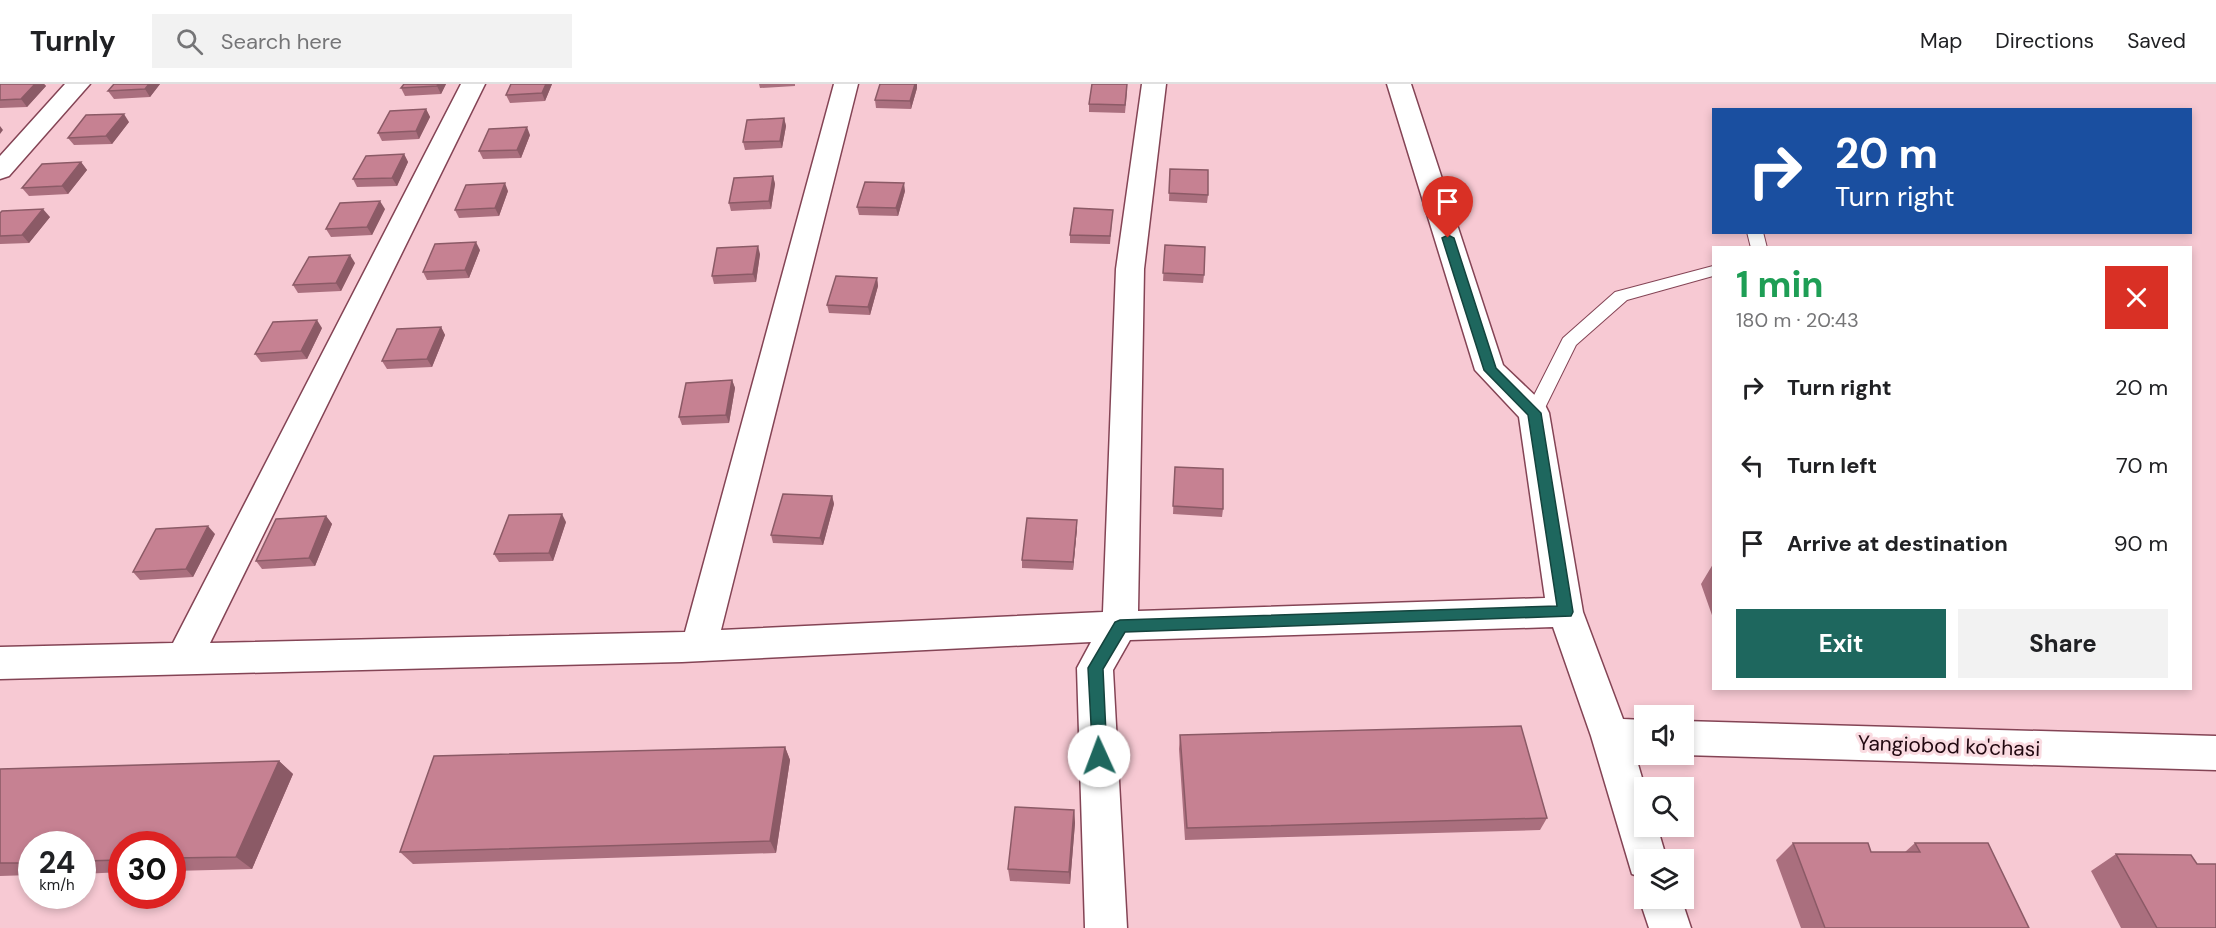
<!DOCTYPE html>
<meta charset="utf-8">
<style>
body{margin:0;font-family:"DM Sans",sans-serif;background:#f2f2f2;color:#202124;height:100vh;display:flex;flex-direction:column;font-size:22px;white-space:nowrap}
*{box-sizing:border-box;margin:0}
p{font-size:20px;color:#757577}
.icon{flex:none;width:33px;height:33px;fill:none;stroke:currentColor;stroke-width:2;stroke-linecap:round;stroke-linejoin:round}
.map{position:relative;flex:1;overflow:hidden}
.details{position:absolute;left:1712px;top:162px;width:480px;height:444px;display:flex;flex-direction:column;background:#fff;border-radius:0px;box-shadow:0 3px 9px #0003}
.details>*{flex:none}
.hud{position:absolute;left:1712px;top:24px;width:480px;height:126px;border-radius:0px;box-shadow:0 3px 9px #0003;background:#1a4fa0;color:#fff;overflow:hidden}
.controls{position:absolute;left:1634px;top:621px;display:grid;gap:12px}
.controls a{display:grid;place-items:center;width:60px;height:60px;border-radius:0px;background:#fff;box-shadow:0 3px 9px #0003;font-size:30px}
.speed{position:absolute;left:18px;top:747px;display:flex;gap:12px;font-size:30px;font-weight:700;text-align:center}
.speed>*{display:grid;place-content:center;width:78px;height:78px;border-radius:50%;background:#fff;box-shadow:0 3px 9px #0003;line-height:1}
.speed small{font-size:15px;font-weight:400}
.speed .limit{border:9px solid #d22;background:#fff;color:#111}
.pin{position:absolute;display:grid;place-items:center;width:51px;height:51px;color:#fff;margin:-62px -26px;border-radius:50% 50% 50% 0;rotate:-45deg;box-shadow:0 0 6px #0007}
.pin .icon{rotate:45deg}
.me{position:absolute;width:66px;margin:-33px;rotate:358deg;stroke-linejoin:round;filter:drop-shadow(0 0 4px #0008)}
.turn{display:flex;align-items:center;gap:21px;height:126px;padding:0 24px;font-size:27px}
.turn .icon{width:78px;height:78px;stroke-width:2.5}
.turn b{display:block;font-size:42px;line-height:51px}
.round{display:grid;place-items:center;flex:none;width:63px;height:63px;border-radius:0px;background:#f2f2f2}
.headline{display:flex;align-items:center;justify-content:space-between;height:102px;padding:0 24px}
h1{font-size:36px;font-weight:700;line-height:45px;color:#1e9e55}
.button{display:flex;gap:12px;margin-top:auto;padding:12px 24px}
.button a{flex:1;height:69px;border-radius:0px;background:#1e675e;color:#fff;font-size:24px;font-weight:700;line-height:69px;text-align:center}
.button a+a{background:#f2f2f2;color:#202124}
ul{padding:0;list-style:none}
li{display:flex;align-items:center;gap:18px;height:78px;padding:0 24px}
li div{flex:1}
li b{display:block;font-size:22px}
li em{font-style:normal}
header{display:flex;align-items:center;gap:36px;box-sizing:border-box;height:84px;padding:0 30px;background:#fff;border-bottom:2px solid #e0e0e0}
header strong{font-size:28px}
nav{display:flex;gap:33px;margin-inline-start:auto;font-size:21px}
.search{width:420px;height:54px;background:#f2f2f2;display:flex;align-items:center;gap:15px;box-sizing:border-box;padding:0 21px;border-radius:0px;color:#757577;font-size:22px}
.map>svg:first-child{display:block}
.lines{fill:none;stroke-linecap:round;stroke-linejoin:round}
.lane-casing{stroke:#844455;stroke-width:2}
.street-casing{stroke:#844455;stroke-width:3}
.lane{fill:#fff;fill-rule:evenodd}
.street{fill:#fff;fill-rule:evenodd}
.wall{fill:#aa6f7e}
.shaded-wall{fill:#8b5a66}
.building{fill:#c68192;stroke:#8b5a66;stroke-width:1.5}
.route{fill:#1e675e;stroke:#14433d;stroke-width:1.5}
.labels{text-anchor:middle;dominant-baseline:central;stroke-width:6;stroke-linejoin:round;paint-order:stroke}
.street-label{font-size:21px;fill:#210810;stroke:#fadbe1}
</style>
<header>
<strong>Turnly</strong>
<div class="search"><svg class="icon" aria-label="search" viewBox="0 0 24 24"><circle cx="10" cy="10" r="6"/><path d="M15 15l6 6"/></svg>Search here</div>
<nav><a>Map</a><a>Directions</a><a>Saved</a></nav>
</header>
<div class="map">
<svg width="2216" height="844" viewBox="0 0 2216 844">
<rect width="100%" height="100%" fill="#f7c9d3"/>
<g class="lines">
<g class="lane-casing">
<path id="lane" d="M1747,148H1763L1767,164H1751Z
M1713,182V192L1627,216L1576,261L1540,334H1528L1525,329L1563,254L1615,208Z"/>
</g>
<g class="street-casing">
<path id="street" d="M65,0H90L9,92L0,95V72Z
M461,0H485L210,559L685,548L834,0H858L721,546L1103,528L1116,185L1142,0H1166L1144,185L1138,527L1545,514L1519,333L1475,286L1387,0H1411L1503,281L1545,321L1549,329L1583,528L1623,635L1644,636V670H1635L1645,704L1644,742H1657L1667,776H1644V794L1632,790L1591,652L1553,543L1130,556L1113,586L1127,844H1085L1077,584L1091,558L682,578L0,595V563L173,559Z
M1683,637L2216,652V686L1683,671Z
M1644,802V814H1681L1691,844H1649L1639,814Z"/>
</g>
<use href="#lane" class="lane"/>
<use href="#street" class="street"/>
</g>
<path class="wall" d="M0,0H44L46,2L27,23L0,24Z
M114,0H160L150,13L114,15L108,7Z
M446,0L441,10L405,12L401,4Z
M511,0H552L545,17L510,19L506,11Z
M759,0H795V2L760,4Z
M917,4L911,25L876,24L875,16Z
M1127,8L1125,29L1089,28V20Z
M426,25L430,33L419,55L382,57L378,49Z
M784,34L786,42L782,64L745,66L743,58Z
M129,38L112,60L74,61L68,54Z
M530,51L521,74L483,75L479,67Z
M404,70L408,78L397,102L357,103L353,95Z
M81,78L87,86L68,110L29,112L22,104Z
M1170,85L1208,111L1207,119L1169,117Z
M773,92L775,100L771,125L731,127L729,119Z
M508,107L499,132L459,134L455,126Z
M905,107L898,132L859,131L857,123Z
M385,125L372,151L331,153L326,145Z
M1113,126L1110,160L1070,159V151Z
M0,129L50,133L29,159L0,160Z
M1165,161L1204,191L1203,199L1163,197Z
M480,166L469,194L427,196L423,188Z
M760,170L756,198L714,200L712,192Z
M355,179L341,207L298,209L293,201Z
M877,194L878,202L870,231L829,229L827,221Z
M441,243L445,251L432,283L387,285L382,277Z
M322,244L307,275L261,278L255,270Z
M732,296L735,304L729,339L682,341L679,333Z
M1175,383L1223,425L1222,433L1173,430Z
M832,412L834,420L823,461L773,459L771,451Z
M326,432L332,440L315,482L262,485L256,477Z
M566,438L553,477L499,478L494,470Z
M1077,444L1073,486L1022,484V476Z
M215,450L193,493L140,496L133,488Z
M1713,480V534L1701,500Z
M1180,651L1547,734L1540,746L1185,756L1179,665Z
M785,663L790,676L776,769L413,780L400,768Z
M279,677L293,690L252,785L172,787V760H122V788L82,790V760H32V791L0,792V685Z
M1074,726L1075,739L1070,800L1010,797L1008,785Z
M1793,759L1871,768H1905L1915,759L2029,844H1801L1776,776Z
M2116,770L2216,844H2121L2091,787Z"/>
<path class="shaded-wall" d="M35,0H44L46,2L27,23L21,15Z
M149,0H160L150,13L145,5Z
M438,0H446L441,10L437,2Z
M546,0H552L545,17L542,9Z
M915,0H917V4L911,25L910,17Z
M426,25L430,33L419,55L416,47Z
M124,30L129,38L112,60L106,52Z
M784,34L786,42L782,64L780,57Z
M0,42L3,46L0,50Z
M527,43L530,51L521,74L517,66Z
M404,70L408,78L397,102L392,94Z
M81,78L87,86L68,110L62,102Z
M773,92L775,100L771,125L769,117Z
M505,99L508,107L499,132L495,124Z
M904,99L905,107L898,132L896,124Z
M380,117L385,125L372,151L367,143Z
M43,125L50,133L29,159L22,151Z
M476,158L480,166L469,194L465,186Z
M758,162L760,170L756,198L753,190Z
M350,171L355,179L341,207L336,199Z
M877,194L878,202L870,231L868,223Z
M317,236L322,244L307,275L301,267Z
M441,243L445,251L432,283L427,275Z
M732,296L735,304L729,339L726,331Z
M832,412L834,420L823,461L820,454Z
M562,430L566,438L553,477L549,469Z
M326,432L332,440L315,482L309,474Z
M1077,436V444L1073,486V478Z
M208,442L215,450L193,493L186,485Z
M785,663L790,676L776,769L770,757Z
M279,677L293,690L252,785L236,773Z
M1074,726L1075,739L1070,800L1069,788Z"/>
<path class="building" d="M0,0H35L21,15L0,16Z
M114,0H149L145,5L108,7Z
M404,0H438L437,2L401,4Z
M511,0H546L542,9L506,11Z
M880,0H915L910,17L875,16Z
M1092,0H1127L1125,21L1089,20Z
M426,25L416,47L378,49L390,27Z
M124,30L106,52L68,54L86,31Z
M784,34L780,57L743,58L747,36Z
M527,43L517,66L479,67L489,45Z
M404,70L392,94L353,95L366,72Z
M81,78L62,102L22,104L42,80Z
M1170,85L1208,86V111L1169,109Z
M773,92L769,117L729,119L734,94Z
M865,98L904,99L896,124L857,123Z
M505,99L495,124L455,126L466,101Z
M380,117L367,143L326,145L340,119Z
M1074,124L1113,126L1110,152L1070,151Z
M43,125L22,151L0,152V129L2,127Z
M476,158L465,186L423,188L435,160Z
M1165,161L1205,163L1204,191L1163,189Z
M758,162L753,190L712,192L717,164Z
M350,171L336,199L293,201L309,173Z
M836,192L877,194L868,223L827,221Z
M317,236L301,267L255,270L273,238Z
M441,243L427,275L382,277L397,245Z
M732,296L726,331L679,333L686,299Z
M1175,383L1223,385V425L1173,422Z
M783,410L832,412L820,454L771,451Z
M562,430L549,469L494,470L509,431Z
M326,432L309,474L256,477L276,435Z
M1027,434L1077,436L1073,478L1022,476Z
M208,442L186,485L133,488L156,445Z
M1521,642L1547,734L1187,744L1180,651Z
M785,663L770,757L400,768L434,672Z
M279,677L236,773L172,774V760H122V776L82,777V760H32V779H0V685Z
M1015,723L1074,726L1069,788L1008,785Z
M1793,759H1868L1871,768H1920L1915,759H1988L2029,844H1825Z
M2116,770L2191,771L2197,780H2216V844H2157Z"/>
<path class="route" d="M1448,151L1454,154L1496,284L1541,329L1573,528L1571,532L1125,548L1103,585L1107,672L1105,677L1099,679L1093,677L1088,584L1115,538L1120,536L1557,522L1528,331L1484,286L1442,154Z"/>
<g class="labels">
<g class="street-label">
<text transform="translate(1949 662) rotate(2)">Yangiobod ko'chasi</text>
</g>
</g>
</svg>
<div class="controls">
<a><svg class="icon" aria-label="sound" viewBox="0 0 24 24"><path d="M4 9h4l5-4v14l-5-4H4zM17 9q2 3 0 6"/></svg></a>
<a><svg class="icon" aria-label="search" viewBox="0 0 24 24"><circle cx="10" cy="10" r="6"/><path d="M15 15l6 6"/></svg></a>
<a><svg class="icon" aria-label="layers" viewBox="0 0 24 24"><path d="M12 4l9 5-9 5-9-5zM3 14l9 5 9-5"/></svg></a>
</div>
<div class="speed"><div>24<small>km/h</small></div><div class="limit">30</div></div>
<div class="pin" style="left:1448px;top:154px;background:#d93025"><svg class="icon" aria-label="arrive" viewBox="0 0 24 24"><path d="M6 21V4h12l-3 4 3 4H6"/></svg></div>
<svg class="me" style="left:1099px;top:672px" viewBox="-20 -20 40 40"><circle r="19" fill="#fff"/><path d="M0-13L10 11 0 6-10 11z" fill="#1e675e"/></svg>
<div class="hud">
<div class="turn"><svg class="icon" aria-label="right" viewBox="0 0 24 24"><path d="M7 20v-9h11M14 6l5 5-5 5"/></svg><div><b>20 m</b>Turn right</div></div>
</div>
<section class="details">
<div class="headline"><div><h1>1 min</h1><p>180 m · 20:43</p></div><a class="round" style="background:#d93025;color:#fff"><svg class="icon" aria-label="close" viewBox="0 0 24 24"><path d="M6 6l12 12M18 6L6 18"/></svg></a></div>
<ul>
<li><svg class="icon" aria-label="right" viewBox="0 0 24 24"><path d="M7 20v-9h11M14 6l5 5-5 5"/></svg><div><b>Turn right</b></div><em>20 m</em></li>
<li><svg class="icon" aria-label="left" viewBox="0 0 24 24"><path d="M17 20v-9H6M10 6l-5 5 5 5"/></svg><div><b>Turn left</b></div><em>70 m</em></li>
<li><svg class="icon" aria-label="arrive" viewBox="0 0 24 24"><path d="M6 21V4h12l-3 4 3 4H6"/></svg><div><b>Arrive at destination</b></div><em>90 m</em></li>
</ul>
<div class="button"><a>Exit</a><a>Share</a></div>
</section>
</div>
